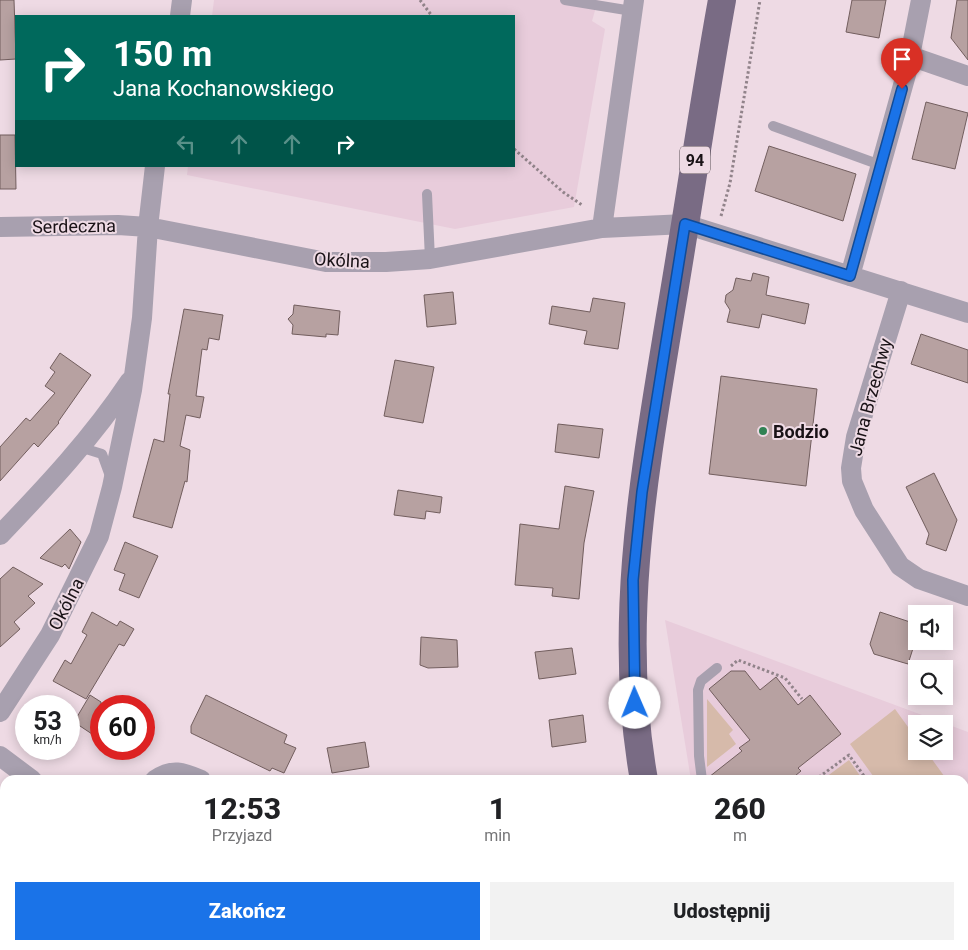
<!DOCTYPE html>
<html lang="pl">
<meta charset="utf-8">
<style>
body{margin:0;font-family:Roboto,sans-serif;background:#f2f2f2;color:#202124;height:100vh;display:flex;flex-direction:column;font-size:19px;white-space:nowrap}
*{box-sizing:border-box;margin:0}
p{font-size:16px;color:#757577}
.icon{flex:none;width:28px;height:28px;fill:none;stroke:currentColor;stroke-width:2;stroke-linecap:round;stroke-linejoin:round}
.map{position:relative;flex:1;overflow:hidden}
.details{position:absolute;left:0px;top:775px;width:969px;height:175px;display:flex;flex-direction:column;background:#fff;border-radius:15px 15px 0 0;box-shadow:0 2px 12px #0003}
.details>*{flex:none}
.banner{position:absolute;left:15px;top:15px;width:500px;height:152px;border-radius:0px;box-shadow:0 2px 12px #0003;background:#00695c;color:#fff;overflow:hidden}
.controls{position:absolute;left:908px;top:605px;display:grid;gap:10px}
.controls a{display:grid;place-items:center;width:45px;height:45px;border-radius:0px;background:#fff;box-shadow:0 2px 12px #0003;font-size:25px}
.speed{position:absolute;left:15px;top:695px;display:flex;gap:10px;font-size:25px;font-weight:700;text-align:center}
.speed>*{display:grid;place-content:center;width:65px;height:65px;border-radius:50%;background:#fff;box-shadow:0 2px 12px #0003;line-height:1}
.speed small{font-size:12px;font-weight:400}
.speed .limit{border:8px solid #d22;background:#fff;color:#111}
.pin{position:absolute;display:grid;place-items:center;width:42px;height:42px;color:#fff;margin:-51px -21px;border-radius:50% 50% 50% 0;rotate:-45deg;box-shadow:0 0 5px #0007}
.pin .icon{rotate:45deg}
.me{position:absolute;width:55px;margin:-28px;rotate:359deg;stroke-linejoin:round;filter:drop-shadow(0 0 4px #0008)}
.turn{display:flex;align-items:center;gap:18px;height:105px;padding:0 15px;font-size:22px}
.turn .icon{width:65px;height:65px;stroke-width:2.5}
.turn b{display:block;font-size:35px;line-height:42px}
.lanes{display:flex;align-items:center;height:48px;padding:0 15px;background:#0003;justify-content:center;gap:25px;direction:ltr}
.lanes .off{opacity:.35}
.eta{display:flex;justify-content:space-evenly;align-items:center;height:85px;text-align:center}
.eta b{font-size:30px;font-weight:800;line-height:35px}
.cta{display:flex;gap:10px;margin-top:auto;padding:10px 15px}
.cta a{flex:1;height:58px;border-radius:0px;background:#1a73e8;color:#fff;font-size:20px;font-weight:800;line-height:58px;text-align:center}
.cta a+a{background:#f2f2f2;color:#202124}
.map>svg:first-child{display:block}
.built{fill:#e8ccdb;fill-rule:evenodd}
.green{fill:#d6baaa}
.building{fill:#b7a1a1;stroke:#725e5e}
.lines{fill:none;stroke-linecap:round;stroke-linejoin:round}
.path{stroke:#91838a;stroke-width:3;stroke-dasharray:2.5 2.5;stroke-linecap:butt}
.service{stroke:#a8a0af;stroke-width:10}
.minor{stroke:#a8a0af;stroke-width:20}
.primary{stroke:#796b84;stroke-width:28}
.route-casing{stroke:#114b97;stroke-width:12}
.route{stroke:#1a73e8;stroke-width:9}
.poi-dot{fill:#318254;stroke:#eedae4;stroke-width:2}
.labels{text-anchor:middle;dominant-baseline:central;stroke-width:4;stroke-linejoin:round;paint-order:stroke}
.shield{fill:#eedae4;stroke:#594e54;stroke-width:1}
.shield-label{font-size:16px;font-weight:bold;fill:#191216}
.street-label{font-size:18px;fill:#191216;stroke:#eedae4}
.poi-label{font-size:18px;font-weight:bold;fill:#191216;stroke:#eedae4;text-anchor:start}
</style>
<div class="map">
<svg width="968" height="950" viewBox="0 0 968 950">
<rect width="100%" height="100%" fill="#eedae4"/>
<path class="built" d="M214,0H598L592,21L605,29L574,207L455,229L187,175L188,166H514V16H212Z
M665,620L968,732V950H719L718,945H964V780H691ZM916,724H944V751H916Z"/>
<path class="green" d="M707,699L733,730L729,734L736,744L707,767Z
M895,709L916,738V751H926L947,780H876L850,744Z
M849,760L863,780H822Z"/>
<path class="building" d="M0,0H14L16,59L0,60Z
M852,0H886L879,38L846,32Z
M957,0H968V60L951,38Z
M926,102L968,113L955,169L912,159Z
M0,135H15L16,189H0Z
M769,146L856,174L843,221L755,191Z
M753,273L769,277L766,295L809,304L805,324L762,314L759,328L727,322L730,310L725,302L726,295L733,290L736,278L751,281Z
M453,292L456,324L427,327L424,295Z
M593,298L625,303L618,349L584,344L587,331L549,324L552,306L590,312Z
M294,305L340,311L338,335L326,334V337L292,334L293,325L288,319L293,314Z
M184,309L223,315L219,340L209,338L207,350L202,349L196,396L204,397L200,418L186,415L180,446L190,450L187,482L185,481L172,528L133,517L154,439L164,442L170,394H168Z
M921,334L968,350V383L911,364Z
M60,353L91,375L58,422L59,423L38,447L34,443L0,481V447L26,418L30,421L55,393L45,386L55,372L50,368Z
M395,360L434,367L423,423L384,416Z
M721,376L817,389L806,486L709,474Z
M558,424L603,429L599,458L555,452Z
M934,473L957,520L946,551L926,544L929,534L906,487Z
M565,486L594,491L584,543L579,599L552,596L553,588L515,585L520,524L559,529Z
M398,490L442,497L440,513L426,511L425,519L394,515Z
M70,529L81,542L69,569L65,564L62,567L40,558Z
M125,542L158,556L139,598L119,590L125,574L114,570Z
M13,567L43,584L28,596L35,603L14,622L20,629L0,647V579Z
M92,612L117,626L120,621L134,629L124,646L119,644L86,699L53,681L65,660L71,664L87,635L82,632Z
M880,612L916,624V639L908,664L874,654L870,644Z
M421,637L457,640L458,667L428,668L420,665Z
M572,648L576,674L539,679L535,652Z
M731,671H745L760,690L776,677L798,705L810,695L841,734L798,768L801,771L790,780H709V777L742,751L739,748L750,740L709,689Z
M90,695L101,702V740L74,722Z
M206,695L287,735L284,743L296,748L284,773L272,768L270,771L191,733V726Z
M583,715L586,742L552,747L549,720Z
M365,742L369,767L332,773L327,748Z"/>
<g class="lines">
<path class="path" d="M420,0L432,16
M514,149L563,192L582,205
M721,216L730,183L760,0
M731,666L738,660L785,678L802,699
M815,780L849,755L867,780
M964,795L968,792"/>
<path class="service" d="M565,0L632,11
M773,126L883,166
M427,194L430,259
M79,452L86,449L102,454L110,476
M702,780L699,756L698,690L701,681L717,668
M729,945L730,950"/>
<path class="minor" d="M180,16L182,0
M910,56L968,76
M0,227L118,225L148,227L155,166
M602,228L634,0
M850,276L907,71L921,0
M901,291L856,437L851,468L852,481L864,510L900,566L919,579L968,596
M0,535C47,486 92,438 130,381
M0,712L50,635L99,536L112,487L132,390L142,318L148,227L326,262H386L430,259L602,228L685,224L968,313
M0,756L32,780
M155,780C172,768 183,772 201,780"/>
<path class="primary" d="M644,780C616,625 645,469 670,316C688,211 703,105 722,0
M674,945L675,950"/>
</g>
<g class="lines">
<g class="route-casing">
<path id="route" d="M635,703L633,580L642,492L685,224L850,276L902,89"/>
</g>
<use href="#route" class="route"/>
</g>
<circle class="poi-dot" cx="763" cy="431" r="5"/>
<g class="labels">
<rect class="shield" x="680" y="146.5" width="30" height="27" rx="4"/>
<g class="shield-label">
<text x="695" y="160">94</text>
</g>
<g class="street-label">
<text transform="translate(74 226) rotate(-1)">Serdeczna</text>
<text transform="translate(342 260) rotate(3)">Okólna</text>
<text transform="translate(870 397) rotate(-75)">Jana Brzechwy</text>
<text transform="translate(66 604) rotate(-63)">Okólna</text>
</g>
<g class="poi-label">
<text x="773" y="431">Bodzio</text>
</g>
</g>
</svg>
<div class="controls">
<a><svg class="icon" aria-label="sound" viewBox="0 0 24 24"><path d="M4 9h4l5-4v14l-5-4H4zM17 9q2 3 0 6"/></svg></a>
<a><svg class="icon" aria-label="search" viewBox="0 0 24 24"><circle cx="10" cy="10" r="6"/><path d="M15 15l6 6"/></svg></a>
<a><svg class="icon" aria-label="layers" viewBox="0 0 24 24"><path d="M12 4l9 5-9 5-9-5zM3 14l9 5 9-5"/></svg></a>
</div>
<div class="speed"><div>53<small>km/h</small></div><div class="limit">60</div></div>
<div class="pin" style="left:902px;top:89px;background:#d93025"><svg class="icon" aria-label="arrive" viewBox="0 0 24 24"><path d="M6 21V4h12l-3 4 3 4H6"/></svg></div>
<svg class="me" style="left:635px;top:703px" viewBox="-20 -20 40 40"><circle r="19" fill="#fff"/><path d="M0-13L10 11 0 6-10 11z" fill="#1a73e8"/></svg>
<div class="banner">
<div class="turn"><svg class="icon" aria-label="right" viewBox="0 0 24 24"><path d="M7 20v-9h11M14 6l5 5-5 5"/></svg><div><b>150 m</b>Jana Kochanowskiego</div></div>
<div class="lanes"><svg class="icon off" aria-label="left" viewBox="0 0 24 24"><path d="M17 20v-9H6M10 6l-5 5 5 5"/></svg><svg class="icon off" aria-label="ahead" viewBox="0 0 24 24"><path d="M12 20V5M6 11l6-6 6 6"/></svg><svg class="icon off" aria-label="ahead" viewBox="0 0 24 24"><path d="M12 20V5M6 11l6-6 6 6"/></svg><svg class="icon" aria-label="right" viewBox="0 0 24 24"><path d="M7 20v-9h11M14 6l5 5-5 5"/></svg></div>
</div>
<section class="details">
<div class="eta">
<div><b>12:53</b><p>Przyjazd</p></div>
<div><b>1</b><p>min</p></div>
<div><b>260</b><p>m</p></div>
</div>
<div class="cta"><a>Zakończ</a><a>Udostępnij</a></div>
</section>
</div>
